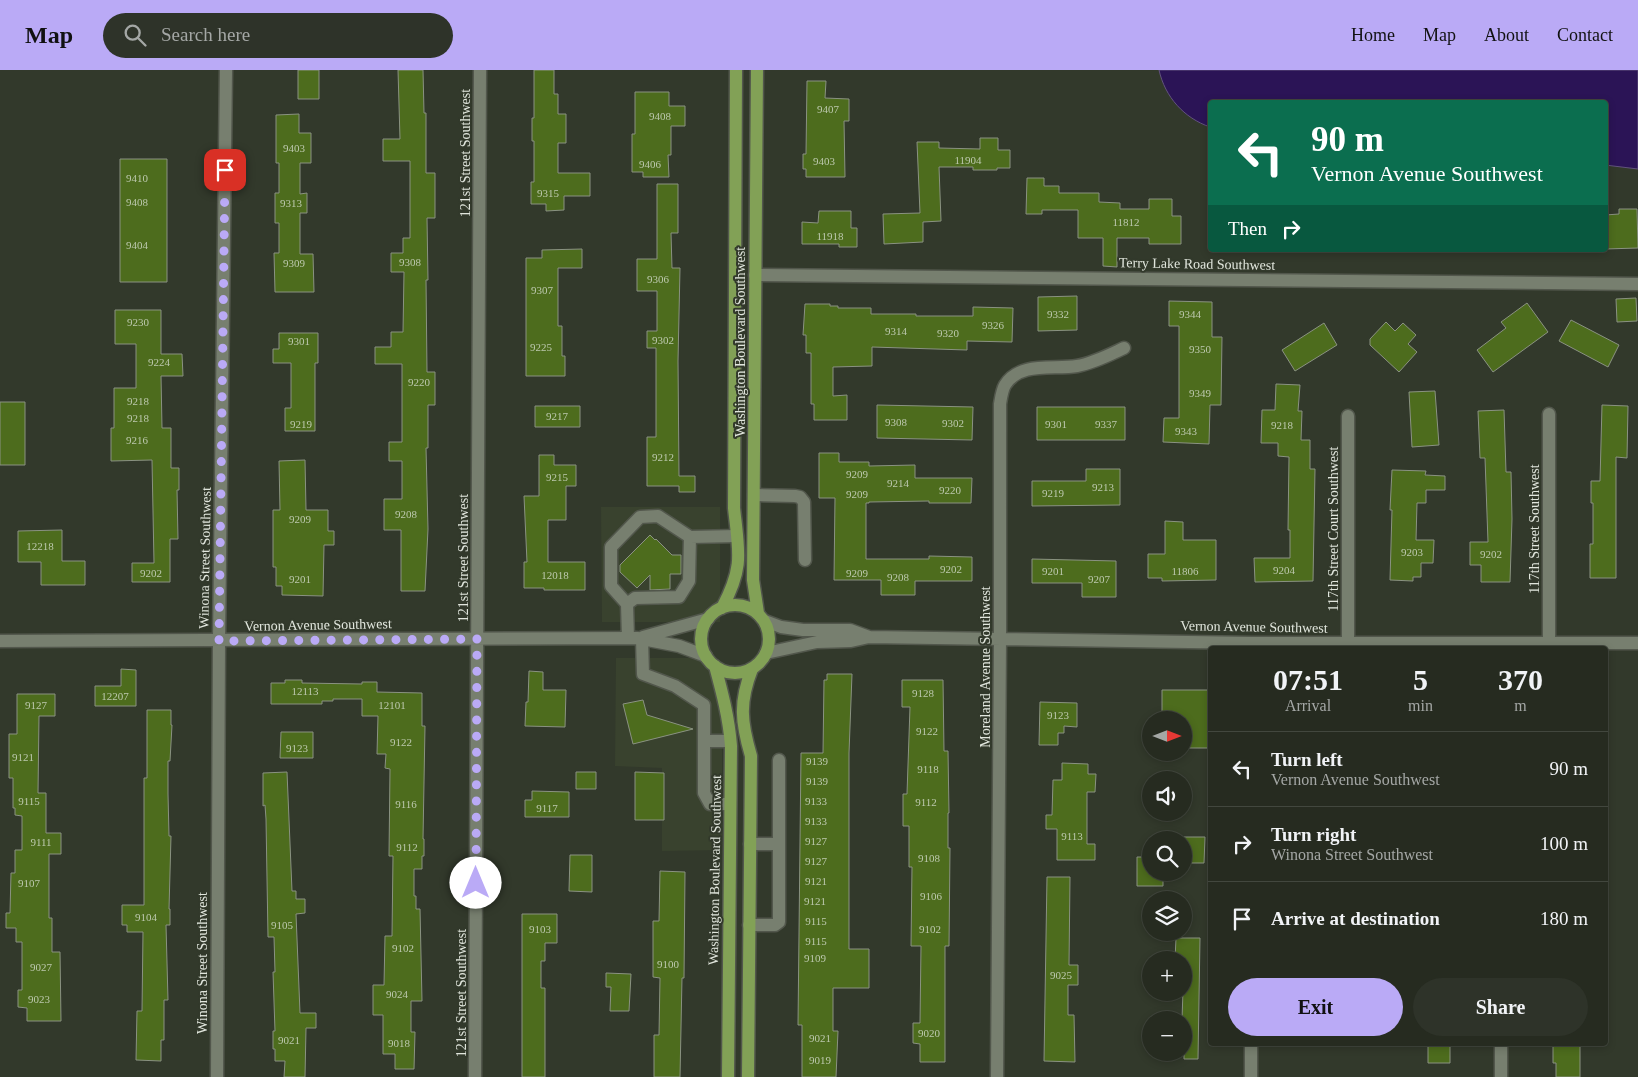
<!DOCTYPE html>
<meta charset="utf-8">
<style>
body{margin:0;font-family:"Times New Roman",serif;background:#2e3329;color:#f1f3f6;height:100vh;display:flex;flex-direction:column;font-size:19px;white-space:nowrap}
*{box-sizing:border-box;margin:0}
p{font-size:16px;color:#a4a7a5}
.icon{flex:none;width:28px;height:28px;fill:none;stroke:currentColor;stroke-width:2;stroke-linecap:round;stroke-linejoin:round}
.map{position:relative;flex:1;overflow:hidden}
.panel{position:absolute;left:1208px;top:576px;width:400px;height:400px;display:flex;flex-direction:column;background:#262b20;border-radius:5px;box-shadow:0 2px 8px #0003,0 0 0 1px #42473e}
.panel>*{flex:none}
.banner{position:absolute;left:1208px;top:30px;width:400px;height:152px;border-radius:5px;box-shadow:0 2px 8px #0003,0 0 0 1px #42473e;background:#0b6e4f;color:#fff;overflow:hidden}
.needle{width:32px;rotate:90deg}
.fabs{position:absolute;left:1142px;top:641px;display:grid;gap:10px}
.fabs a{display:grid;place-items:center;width:50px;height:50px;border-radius:50%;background:#262b20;box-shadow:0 2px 8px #0003,0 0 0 1px #42473e;font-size:25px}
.pin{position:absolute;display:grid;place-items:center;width:42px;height:42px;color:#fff;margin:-21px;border-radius:10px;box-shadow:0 2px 8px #0006}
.me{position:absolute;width:55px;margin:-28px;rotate:0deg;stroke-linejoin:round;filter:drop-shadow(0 0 4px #0008)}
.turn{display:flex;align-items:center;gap:18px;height:105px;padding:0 20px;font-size:22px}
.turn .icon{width:65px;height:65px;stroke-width:2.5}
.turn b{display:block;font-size:35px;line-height:42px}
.then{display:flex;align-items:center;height:48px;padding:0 20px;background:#0003;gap:10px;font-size:19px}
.eta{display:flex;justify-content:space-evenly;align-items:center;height:85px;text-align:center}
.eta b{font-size:30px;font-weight:700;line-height:35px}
.cta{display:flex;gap:10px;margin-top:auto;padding:10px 20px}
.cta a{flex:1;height:58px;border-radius:30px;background:#baaaf6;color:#111;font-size:20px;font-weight:700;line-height:58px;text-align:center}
.cta a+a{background:#2e3329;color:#f1f3f6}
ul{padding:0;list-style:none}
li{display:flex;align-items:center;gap:15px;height:75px;padding:0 20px;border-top:1px solid #42473e}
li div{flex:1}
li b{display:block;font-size:19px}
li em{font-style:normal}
header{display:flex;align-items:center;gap:30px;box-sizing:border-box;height:70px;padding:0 25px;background:#baaaf6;color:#111}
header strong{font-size:24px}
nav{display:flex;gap:28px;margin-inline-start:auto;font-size:18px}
.search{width:350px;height:45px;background:#2e3329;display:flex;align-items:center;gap:12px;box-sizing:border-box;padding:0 18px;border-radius:28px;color:#a4a7a5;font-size:19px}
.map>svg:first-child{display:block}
.built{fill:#39422e}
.water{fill:#2b1456;stroke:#62537e}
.building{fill:#4d6c1d;stroke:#8a9282}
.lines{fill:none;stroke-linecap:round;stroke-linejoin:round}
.minor-casing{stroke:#52574c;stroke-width:15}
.major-casing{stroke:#52574c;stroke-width:15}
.minor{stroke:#777f6f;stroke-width:12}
.major{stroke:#82a156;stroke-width:12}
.route{stroke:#baaaf6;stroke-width:9;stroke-dasharray:0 16.2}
.labels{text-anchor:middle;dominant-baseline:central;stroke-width:4;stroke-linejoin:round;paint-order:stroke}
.number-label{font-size:11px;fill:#bcc8ad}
.street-label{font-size:14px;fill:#e1e6dd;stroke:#32392b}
</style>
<header>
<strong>Map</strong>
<div class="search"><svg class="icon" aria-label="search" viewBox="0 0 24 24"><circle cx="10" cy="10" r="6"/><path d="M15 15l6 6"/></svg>Search here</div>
<nav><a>Home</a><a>Map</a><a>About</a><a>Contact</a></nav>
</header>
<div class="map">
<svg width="1638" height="1007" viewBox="0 0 1638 1007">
<rect width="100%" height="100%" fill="#32392b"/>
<path class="built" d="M601,437H720V552H602Z
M616,588H706L722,610V780L662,781V698L615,696Z"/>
<path class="water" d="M1159,0H1638V99L1605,95V32H1210V57C1184,48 1165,27 1159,0Z"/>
<path class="building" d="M298,0H319V29H298Z
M398,0H423L424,43H426V103H435V148H427L428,210H426L427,302H435V335H428V378H426L428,459L425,521H401V460H384V429H402V391H389V372H402V294H375V277H391V262H403L404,202H391V183H403V168H410V91H383V69H400Z
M534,0H554V24H558V44H566V73H558V103H590V126H564V140L546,141V134H531V112H534V71H532V48H534Z
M807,11H826L825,28L849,29V51H844L845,107H806V99H803V84H806Z
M635,22H669V36H685V56H671V85H668L669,107H643V102H632V64H635Z
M299,44V63H311V93H300V124L307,123V143H300V184H313L314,222H275L274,183H279V153H275V123H279V93H276V45Z
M980,68H998V80H1010V98H997V100H973V97H939L941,151L923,152V172L884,174L883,144L920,143L917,72H939V78L980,79Z
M120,89H167V212H120Z
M1027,108H1044V116H1059V123H1099V132L1120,133V139H1149V129H1172V146H1181V174H1149V168H1117V197L1103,196V168H1078V140H1042V144H1026Z
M657,114H678V163H671L672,198H680L678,291L679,406H695V422H679V416H647V367H656V278H647V261H657V221H637V189H657Z
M1619,139H1637L1638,178L1605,179V145L1619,144Z
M819,141H851V158H857V177H839V174H802V152L818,153Z
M582,179V198H558V256H562V286H565V306H526V188H542V180Z
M1077,226V260L1038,261V227Z
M1636,228L1637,251L1617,252L1616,229Z
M1169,231L1212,232V267H1222L1221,335H1210L1209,374L1163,372L1164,348H1179V256H1169Z
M1527,233L1548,262L1493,302L1477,280L1506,258L1501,252Z
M805,234H830V236H838V238H871V244H916V246H973V237L1013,238L1012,272L967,271V280L872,277V296L833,297V326L847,325V350H814V334H811V283H806V265H803Z
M115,240H161V284H182L183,306H161L162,358H171V398H179V420H177L178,469H170V512H132V493H154L152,390L111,391V358H114V318H136V274H115Z
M1571,250L1619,275L1608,297L1559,271Z
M1386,252L1395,261L1403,253L1416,265L1408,274L1417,282L1399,302L1370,275V269Z
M1324,253L1337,275L1295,301L1282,280Z
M279,263H318V293H315V361H285V338H291V293H273V279H279Z
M1276,314L1300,315L1298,341H1302L1301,370H1310V399H1315L1313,511L1255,512L1254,488H1290V460H1288L1289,387L1278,386V373H1261L1262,340H1275Z
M1435,321L1439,375L1412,377L1409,322Z
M0,332H25V395H0Z
M877,335L973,337L972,370L877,368Z
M1602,335L1628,336L1627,388L1616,387V508H1590V474H1593V433H1591V411H1600Z
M535,336H580V357H535Z
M1037,337H1125V370H1037Z
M1504,340L1506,402H1511L1512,449L1510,512H1481V495H1470V472H1488L1485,388H1480L1478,341Z
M819,383H839V392H869V396L915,395V408H972L971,433H929V431L869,432V433H866V489H929V486L972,487V511H915V525H881V510H834L835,428H819Z
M539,385H554V395H576V416H566V450H548V492H585V520H544V518H524V492H527L524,426H539Z
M305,390L306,440H328V461H334V475H324L323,526L282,525V516H276V497H273V440H280L279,391Z
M1086,399H1120V435L1032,436V411H1086Z
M1392,400L1426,401L1425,405L1445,406V420H1426V433H1417L1416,470H1434L1433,493H1421V507H1413V511L1390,510L1392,440H1390Z
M1165,451L1183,452V470H1216V510L1162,511V508H1148V484H1165Z
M62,460V491H85V515H41V492H18V461Z
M650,465L655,470L656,469L672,485H681V504H670V519L650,520V505L637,518L620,502V495Z
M1032,489L1116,491V527H1082V513H1032Z
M121,599L136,600V636H95V616H121Z
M529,601L543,602V620H566L565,657L525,656L526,632H528Z
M827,604H852L849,683V879H869V918H833V961H838L836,1007H802V955H798L801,683H823L824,610H827Z
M285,610H302V613L362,614V612H377V622L422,623V656H425L423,769H424V786H422V799H414V826H416V839H420L422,931H411V962H415L414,999H395V984H383V945H373V915H384L385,866H392L393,786H389L390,699L385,698L386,684H377L378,646H362V629H333V631H322V634H271V613H285Z
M902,610H943L944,681H948L949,743H948V778H950L949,876H945V992H920V974L913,973V953H920L921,876H911L912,797H909V756H903V724H907L910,637H902Z
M1162,620H1210V678H1189V654H1184V650H1172V643L1162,642Z
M17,624H55V646H39L38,723H46V763H61V784H49V848H52V882H60L61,951H27V938L18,937V920H22V872H16V858H6V843H10L11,803H15V780H22V746L15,745V738H13V708H9V664H17Z
M643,630L647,645L693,659L633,674L623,634Z
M1040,632L1077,633V657L1064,656V663H1058V675H1039Z
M147,640H171V655H172L170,691H168V724L169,766H171L169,839H170V855H166L168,930H164V970H161V991L136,990L137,941H142L143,862H127V855H122V835H144V708H147Z
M281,662H313V688H280Z
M1062,693L1088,694V704H1096L1095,722H1087V774H1095V790H1057V759H1046V745H1052L1053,710H1062Z
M287,702L292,821H296V829H305V843L296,844L300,943H316V958H306L305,1007H284L285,991H275V979H273V961H275L273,902H275L274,867H268L266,749L265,735L263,736V703Z
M576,702H596V719H576Z
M635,702L664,703V750H635Z
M532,721L569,722V747H525V730H532Z
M1184,767H1205L1204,793H1184Z
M570,785H592V822L569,821Z
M1137,787H1151V802H1163V816H1137Z
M660,801L685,802L684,908H682L680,1007H654V965H659L660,908L653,907V851H659Z
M1047,807H1070L1069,895H1078V915H1068V945H1074L1075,992L1044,991Z
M522,844H557V873H545V891H541V918H545V1007H522Z
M1176,868H1200L1198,989H1184V950H1182L1184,890H1175Z
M606,903L631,904L629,941H610L611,917H606Z
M1428,974H1450V993H1428Z
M1553,974H1580V1007H1556V993H1553Z"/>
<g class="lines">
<g class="minor-casing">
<path id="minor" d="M755,205L1638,214
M1549,344V573
M754,425L795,426L800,427L804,432L805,490
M627,534L635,528L679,527L689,511L690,467
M765,551L781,557L803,560H850L869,567
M643,567L708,549
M628,568L627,534L611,516V477L640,447L658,446L690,467L737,466
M642,569L643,604L675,616L704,635V723L710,734H730
M0,571L637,568L679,576L706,586
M1348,573V346
M766,583L817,572L851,571L869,567L1252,573H1638
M704,671H730
M750,774H779
M749,855H775L779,852V690
M217,1007L219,571L226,0
M475,1007L480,0
M997,1007L1000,568V334C1001,328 1002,320 1005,315C1020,291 1054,300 1077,296C1094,293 1109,285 1124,278
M1251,1007V974
M1501,1007V974"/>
</g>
<g class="major-casing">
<path id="major" d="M757,0L753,510L758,543
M701 569a34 34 0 1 1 68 0a34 34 0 1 1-68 0Z
M722,538C744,497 739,483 734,438L736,0
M715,596C722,622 729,648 731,676L728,1007
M748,1007L751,686C741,652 739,632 752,599"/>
</g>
<use href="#minor" class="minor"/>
<use href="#major" class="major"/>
</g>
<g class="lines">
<path class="route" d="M225,100L219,571L477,569L476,813"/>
</g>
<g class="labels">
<g class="number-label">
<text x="828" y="39">9407</text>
<text x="660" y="46">9408</text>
<text x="294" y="78">9403</text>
<text x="968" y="90">11904</text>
<text x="824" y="91">9403</text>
<text x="650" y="94">9406</text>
<text x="137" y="108">9410</text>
<text x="548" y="123">9315</text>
<text x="137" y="132">9408</text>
<text x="291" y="133">9313</text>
<text x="1126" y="152">11812</text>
<text x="830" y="166">11918</text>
<text x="137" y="175">9404</text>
<text x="410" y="192">9308</text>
<text x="294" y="193">9309</text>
<text x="658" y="209">9306</text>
<text x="542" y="220">9307</text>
<text x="1058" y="244">9332</text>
<text x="1190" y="244">9344</text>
<text x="138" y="252">9230</text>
<text x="993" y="255">9326</text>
<text x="896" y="261">9314</text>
<text x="948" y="263">9320</text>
<text x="663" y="270">9302</text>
<text x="299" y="271">9301</text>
<text x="541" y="277">9225</text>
<text x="1200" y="279">9350</text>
<text x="159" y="292">9224</text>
<text x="419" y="312">9220</text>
<text x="1200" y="323">9349</text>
<text x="138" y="331">9218</text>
<text x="557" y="346">9217</text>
<text x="138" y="348">9218</text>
<text x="896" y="352">9308</text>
<text x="953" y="353">9302</text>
<text x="301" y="354">9219</text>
<text x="1056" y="354">9301</text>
<text x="1106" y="354">9337</text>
<text x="1282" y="355">9218</text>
<text x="1186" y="361">9343</text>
<text x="137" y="370">9216</text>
<text x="663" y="387">9212</text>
<text x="857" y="404">9209</text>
<text x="557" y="407">9215</text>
<text x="898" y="413">9214</text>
<text x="1103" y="417">9213</text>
<text x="950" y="420">9220</text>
<text x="1053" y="423">9219</text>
<text x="857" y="424">9209</text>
<text x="406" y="444">9208</text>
<text x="300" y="449">9209</text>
<text x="40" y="476">12218</text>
<text x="1412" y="482">9203</text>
<text x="1491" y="484">9202</text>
<text x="951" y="499">9202</text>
<text x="1284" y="500">9204</text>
<text x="1053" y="501">9201</text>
<text x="1185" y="501">11806</text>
<text x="151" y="503">9202</text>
<text x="857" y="503">9209</text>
<text x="555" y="505">12018</text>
<text x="898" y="507">9208</text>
<text x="300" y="509">9201</text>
<text x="1099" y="509">9207</text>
<text x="305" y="621">12113</text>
<text x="923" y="623">9128</text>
<text x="115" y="626">12207</text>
<text x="36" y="635">9127</text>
<text x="392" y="635">12101</text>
<text x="1058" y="645">9123</text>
<text x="927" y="661">9122</text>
<text x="401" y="672">9122</text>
<text x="297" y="678">9123</text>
<text x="23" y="687">9121</text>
<text x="817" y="691">9139</text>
<text x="928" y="699">9118</text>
<text x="817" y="711">9139</text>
<text x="29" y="731">9115</text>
<text x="816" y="731">9133</text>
<text x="926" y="732">9112</text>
<text x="406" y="734">9116</text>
<text x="547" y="738">9117</text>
<text x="816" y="751">9133</text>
<text x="1072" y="766">9113</text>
<text x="816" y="771">9127</text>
<text x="41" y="772">9111</text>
<text x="407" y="777">9112</text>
<text x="929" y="788">9108</text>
<text x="816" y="791">9127</text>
<text x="816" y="811">9121</text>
<text x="29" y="813">9107</text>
<text x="931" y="826">9106</text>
<text x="815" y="831">9121</text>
<text x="146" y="847">9104</text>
<text x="816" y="851">9115</text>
<text x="282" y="855">9105</text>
<text x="540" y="859">9103</text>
<text x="930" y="859">9102</text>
<text x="816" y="871">9115</text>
<text x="403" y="878">9102</text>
<text x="815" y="888">9109</text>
<text x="668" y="894">9100</text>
<text x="41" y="897">9027</text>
<text x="1061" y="905">9025</text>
<text x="397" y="924">9024</text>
<text x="39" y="929">9023</text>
<text x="929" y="963">9020</text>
<text x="820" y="968">9021</text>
<text x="289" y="970">9021</text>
<text x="399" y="973">9018</text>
<text x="820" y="990">9019</text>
</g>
<g class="street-label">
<text transform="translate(465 83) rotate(-90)">121st Street Southwest</text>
<text transform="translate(1197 194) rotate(1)">Terry Lake Road Southwest</text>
<text transform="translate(740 272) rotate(-90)">Washington Boulevard Southwest</text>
<text transform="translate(1333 459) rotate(-90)">117th Street Court Southwest</text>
<text transform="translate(1534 459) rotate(-90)">117th Street Southwest</text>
<text transform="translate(205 488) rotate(-89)">Winona Street Southwest</text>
<text transform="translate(463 488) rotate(-90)">121st Street Southwest</text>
<text transform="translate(318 555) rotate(-1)">Vernon Avenue Southwest</text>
<text transform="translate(1254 557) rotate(1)">Vernon Avenue Southwest</text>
<text transform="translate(985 597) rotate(-90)">Moreland Avenue Southwest</text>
<text transform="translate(715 800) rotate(-89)">Washington Boulevard Southwest</text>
<text transform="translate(202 893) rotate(-90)">Winona Street Southwest</text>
<text transform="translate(461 923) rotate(-90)">121st Street Southwest</text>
</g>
</g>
</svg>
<div class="fabs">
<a><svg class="needle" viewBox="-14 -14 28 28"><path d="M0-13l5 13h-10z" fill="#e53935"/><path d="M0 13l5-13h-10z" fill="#a4a7a5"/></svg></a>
<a><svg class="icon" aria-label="sound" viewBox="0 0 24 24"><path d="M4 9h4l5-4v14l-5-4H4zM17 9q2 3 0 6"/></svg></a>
<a><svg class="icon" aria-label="search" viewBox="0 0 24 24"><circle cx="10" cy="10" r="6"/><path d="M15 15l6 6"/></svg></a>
<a><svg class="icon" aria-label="layers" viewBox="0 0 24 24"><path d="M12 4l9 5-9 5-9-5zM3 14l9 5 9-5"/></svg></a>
<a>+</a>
<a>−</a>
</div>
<div class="pin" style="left:225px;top:100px;background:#d93025"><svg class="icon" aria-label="arrive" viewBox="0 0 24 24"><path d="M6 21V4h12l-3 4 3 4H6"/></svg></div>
<svg class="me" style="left:476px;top:813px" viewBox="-20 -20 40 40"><circle r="19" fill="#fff"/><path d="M0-13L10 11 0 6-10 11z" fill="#baaaf6"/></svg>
<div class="banner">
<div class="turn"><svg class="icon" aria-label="left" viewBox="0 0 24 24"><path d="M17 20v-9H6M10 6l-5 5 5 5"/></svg><div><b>90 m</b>Vernon Avenue Southwest</div></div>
<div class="then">Then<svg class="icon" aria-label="right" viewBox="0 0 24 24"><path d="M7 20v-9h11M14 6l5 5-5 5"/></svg></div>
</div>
<section class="panel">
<div class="eta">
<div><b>07:51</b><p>Arrival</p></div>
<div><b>5</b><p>min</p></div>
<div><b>370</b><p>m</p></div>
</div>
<ul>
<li><svg class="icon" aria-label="left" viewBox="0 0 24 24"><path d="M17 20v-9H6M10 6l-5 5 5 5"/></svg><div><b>Turn left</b><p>Vernon Avenue Southwest</p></div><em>90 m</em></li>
<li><svg class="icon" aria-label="right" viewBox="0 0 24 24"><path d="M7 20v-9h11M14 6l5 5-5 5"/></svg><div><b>Turn right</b><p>Winona Street Southwest</p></div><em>100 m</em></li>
<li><svg class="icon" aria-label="arrive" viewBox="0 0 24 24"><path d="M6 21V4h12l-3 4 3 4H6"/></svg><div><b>Arrive at destination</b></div><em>180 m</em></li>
</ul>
<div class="cta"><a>Exit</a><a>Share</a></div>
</section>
</div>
